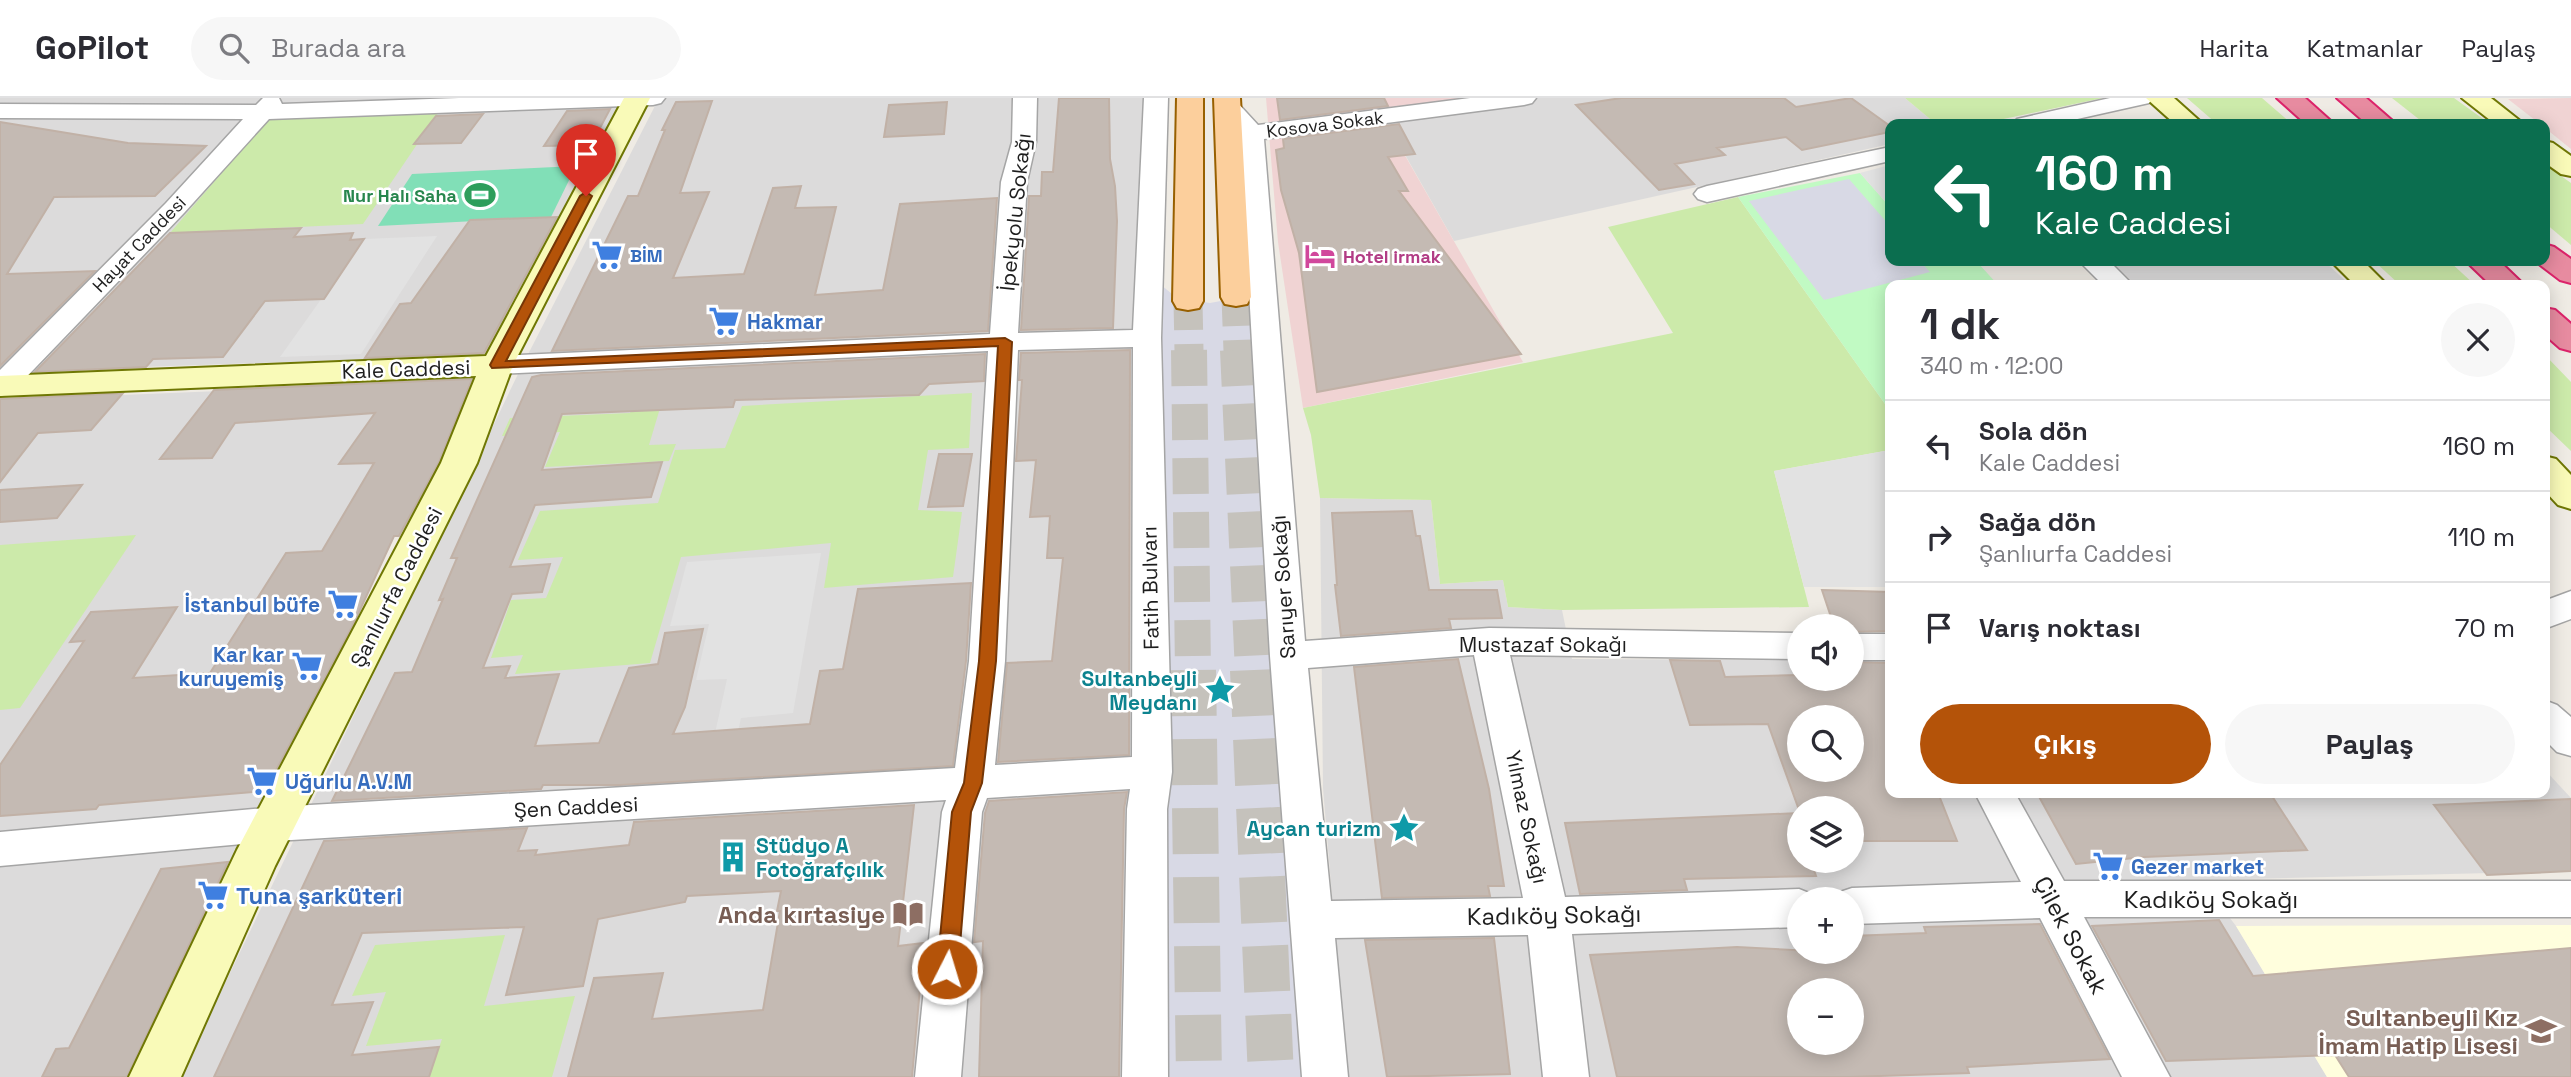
<!DOCTYPE html>
<html lang="tr">
<meta charset="utf-8">
<style>
body{margin:0;font-family:"Space Grotesk",sans-serif;background:#f7f7f7;color:#2b2b33;height:100vh;display:flex;flex-direction:column;font-size:26px;white-space:nowrap}
*{box-sizing:border-box;margin:0}
p{font-size:23px;color:#7c7c81}
.icon{flex:none;width:38px;height:38px;fill:none;stroke:currentColor;stroke-width:2;stroke-linecap:round;stroke-linejoin:round}
.map{position:relative;flex:1;overflow:hidden}
.details{position:absolute;left:1885px;top:182px;width:665px;height:518px;display:flex;flex-direction:column;background:#fff;border-radius:14px;box-shadow:0 4px 18px #0003}
.details>*{flex:none}
.guide{position:absolute;left:1885px;top:21px;width:665px;height:147px;border-radius:14px;box-shadow:0 4px 18px #0003;background:#0b6e4f;color:#fff;overflow:hidden}
.controls{position:absolute;left:1787px;top:516px;display:grid;gap:14px}
.controls a{display:grid;place-items:center;width:77px;height:77px;border-radius:50%;background:#fff;box-shadow:0 4px 18px #0003;font-size:35px}
.pin{position:absolute;display:grid;place-items:center;width:60px;height:60px;color:#fff;margin:-72px -30px;border-radius:50% 50% 50% 0;rotate:-45deg;box-shadow:0 0 7px #0007}
.pin .icon{rotate:45deg}
.me{position:absolute;width:77px;margin:-38px;rotate:5deg;stroke-linejoin:round;filter:drop-shadow(0 0 5px #0008)}
.turn{display:flex;align-items:center;gap:24px;height:147px;padding:0 35px;font-size:32px}
.turn .icon{width:91px;height:91px;stroke-width:2.5}
.turn b{display:block;font-size:49px;line-height:60px}
.round{display:grid;place-items:center;flex:none;width:74px;height:74px;border-radius:37px;background:#f7f7f7}
.overview{display:flex;align-items:center;justify-content:space-between;height:119px;padding:0 35px}
h1{font-size:42px;font-weight:700;line-height:52px}
.action{display:flex;gap:14px;margin-top:auto;padding:14px 35px}
.action a{flex:1;height:80px;border-radius:42px;background:#b45309;color:#fff;font-size:28px;font-weight:700;line-height:80px;text-align:center}
.action a+a{background:#f7f7f7;color:#2b2b33}
ul{padding:0;list-style:none}
li{display:flex;align-items:center;gap:21px;height:91px;padding:0 35px;border-top:2px solid #e1e1e2}
li div{flex:1}
li b{display:block;font-size:26px}
li em{font-style:normal}
header{display:flex;align-items:center;gap:42px;box-sizing:border-box;height:98px;padding:0 35px;background:#fff;border-bottom:2px solid #e1e1e2}
header strong{font-size:33px}
nav{display:flex;gap:38px;margin-inline-start:auto;font-size:24px}
.search{width:490px;height:63px;background:#f7f7f7;display:flex;align-items:center;gap:18px;box-sizing:border-box;padding:0 24px;border-radius:38px;color:#7c7c81;font-size:26px}
.map>svg:first-child{display:block}
.residential{fill:#dcdbdb;fill-rule:evenodd}
.commercial{fill:#f0d3d3}
.education{fill:#fffedd}
.grass{fill:#cceaaa}
.park{fill:#c1fac3}
.pitch{fill:#81dfb7}
.parking{fill:#e2e2e2}
.plaza{fill:#d8d9e5}
.building{fill:#c4bab3;stroke:#c1b1a6;stroke-width:2;fill-rule:evenodd}
.lines{fill:none;stroke-linecap:round;stroke-linejoin:round}
.primary-tunnel-far2{stroke:#c5c2bc;stroke-width:29;stroke-dasharray:29 14;stroke-linecap:butt}
.primary-tunnel-far1{stroke:#c5c2bc;stroke-width:36;stroke-dasharray:36 18;stroke-linecap:butt}
.primary-tunnel{stroke:#c5c2bc;stroke-width:46;stroke-dasharray:46 23;stroke-linecap:butt}
.street-casing{stroke:#a5a5a5;stroke-width:3}
.secondary-casing{stroke:#6f7704;stroke-width:4}
.primary-casing{stroke:#986000;stroke-width:4}
.highway-casing{stroke:#dc236a;stroke-width:4}
.street{fill:#fff;fill-rule:evenodd}
.secondary{fill:#f9fab8;fill-rule:evenodd}
.primary{fill:#fccf9c;fill-rule:evenodd}
.highway{fill:#e78ba0;fill-rule:evenodd}
.route{fill:#b45309;stroke:#753606;stroke-width:2}
.labels{text-anchor:middle;dominant-baseline:central;stroke-width:5;stroke-linejoin:round;paint-order:stroke}
.far-street-label{font-size:18px;fill:#1e1e1e;stroke:#fff}
.far-leisure-label{font-size:18px;font-weight:bold;fill:#27864d;stroke:#fff;text-anchor:end}
.far-shop-label{font-size:18px;font-weight:bold;fill:#366cbe;stroke:#fff;text-anchor:start}
.far-hotel-label{font-size:18px;font-weight:bold;fill:#b23c85;stroke:#fff;text-anchor:start}
.street-label{font-size:21px;fill:#1e1e1e;stroke:#fff}
.shop-label{font-size:21px;font-weight:bold;fill:#366cbe;stroke:#fff;text-anchor:start}
.culture-label{font-size:21px;font-weight:bold;fill:#0d838f;stroke:#fff;text-anchor:end}
.near-shop-label{font-size:24px;font-weight:bold;fill:#366cbe;stroke:#fff;text-anchor:start}
.near-street-label{font-size:24px;fill:#1e1e1e;stroke:#fff}
.near-education-label{font-size:24px;font-weight:bold;fill:#785e54;stroke:#fff;text-anchor:end}
</style>
<header>
<strong>GoPilot</strong>
<div class="search"><svg class="icon" aria-label="search" viewBox="0 0 24 24"><circle cx="10" cy="10" r="6"/><path d="M15 15l6 6"/></svg>Burada ara</div>
<nav><a>Harita</a><a>Katmanlar</a><a>Paylaş</a></nav>
</header>
<div class="map">
<svg width="2571" height="979" viewBox="0 0 2571 979">
<rect width="100%" height="100%" fill="#efebe4"/>
<path class="residential" d="M0,0H628L490,257L0,274Z
M659,0H1167L1159,179L1162,979H180L518,276Z
M1502,0H1905L1936,26H1890V46L1454,143L1387,25Z
M2110,163H2324L2350,187H2136Z
M441,284L470,286L125,979H0V302Z
M1320,400L1431,402L1440,486L1503,482L1508,509L1562,512L1572,561L1799,562V581H1852V562H1890V695H2544L2545,672L2571,700V773L2201,782L2236,828L2327,979H1347L1323,690ZM1799,620H1852V672H1799ZM1799,710H1852V763H1799ZM1799,802H1852V854H1799ZM1799,892H1852V945H1799Z"/>
<path class="commercial" d="M1266,0H1502L1387,26L1523,264L1303,310L1278,144Z
M2571,0V51L2545,30L2544,26H2540L2508,1Z"/>
<path class="education" d="M2571,827V979H2327L2236,828Z"/>
<path class="grass" d="M1905,0H2103L1980,26H1936Z
M2187,0H2262L2292,26H2217Z
M2392,0H2454L2490,26H2425Z
M439,14L363,126L170,135L270,19Z
M2544,66L2571,85V147L2545,125Z
M1738,99L1890,313V352L1774,373L1809,509L1562,512L1508,509L1503,482L1440,486L1431,402L1320,400L1311,337L1303,310L1673,235L1608,129Z
M2374,163H2449L2475,187H2400Z
M2545,257L2571,284V353L2545,328Z
M639,290H666L649,347L676,346L669,363L545,369L560,334L502,338L510,320L630,315Z
M972,295L969,350L928,352L918,412L962,414L953,479L824,490L831,445L681,459L650,565L515,576L523,557L491,560L511,502L546,500L563,459L518,462L540,413L658,405L675,352L725,350L742,308Z
M136,437L20,610L0,612V447Z
M505,837L484,908L575,898L552,979H429L442,941L366,948L386,894L352,898L375,847Z"/>
<path class="park" d="M1860,75L1890,109V163H1937L1942,168L1979,166L1998,187H1890V313L1738,99Z"/>
<path class="pitch" d="M576,68L551,119L378,128L412,76Z"/>
<path class="parking" d="M1890,67V109L1860,75Z
M437,138L361,256L280,259L364,141Z
M1890,352V489H1804L1774,373Z
M821,455L793,615L741,620L727,683L704,685L727,581L696,582L709,526L670,528L687,464Z"/>
<path class="plaza" d="M1849,81L1890,128V163H1920L1930,174L1824,202L1749,103Z
M1254,178L1302,979H1162L1159,179L1161,187L1177,200L1210,205L1226,202Z"/>
<path class="building" d="M1059,0H1109L1110,61L1115,88L1117,123L1113,230L1021,232L1029,98H1041L1042,74H1053Z
M1277,0H1384L1388,8L1280,22Z
M1621,0H1784L1796,9L1851,0L1890,28V34L1802,52L1786,39L1717,50L1725,57L1675,66L1694,86L1659,92L1576,7Z
M712,3L680,95L709,94L673,180L744,176L773,90L801,88L795,110L836,109L815,197L883,192L900,106L997,100L988,233L552,253L628,98H638L665,32H662L676,4Z
M947,4L944,36L884,39L889,7Z
M610,11L591,47L544,48L567,13Z
M483,16L461,45L414,46L436,18Z
M0,24L128,45L206,48L155,98L54,99L7,176L95,173L0,268Z
M1399,26L1415,56L1388,59L1408,93H1399L1521,256L1317,294L1299,155L1281,92L1276,52L1284,50L1283,41Z
M557,119L484,255L365,260L400,206L411,205L470,122Z
M301,130L294,139L353,135L350,142L364,141L324,201L265,203L223,259L153,261L146,269L35,274L170,135Z
M1130,252L1129,657L998,664L1007,565L1052,563L1063,460H1047L1050,418L1030,419L1036,362L1016,363L1022,282H1019L1021,255Z
M985,256L984,283L929,286L919,297L735,302L733,309L562,316L542,372L662,364L651,399L535,407L510,469L550,466L542,494L512,496L483,570L510,568L505,580L559,576L535,648L599,645L629,570L658,566L665,535L703,531L685,609L673,636L810,626L820,573L843,571L858,491L971,485L966,563L953,668L620,687H543L541,691L332,703L395,575L412,574L443,501L439,502L457,460H451L532,279L541,277Z
M472,281L439,364L399,438H394L354,525L265,693L99,707L96,711L0,718V667L84,543L70,544L91,514L177,509L133,580L210,575L286,455L322,453L374,365L339,366L375,315L235,325L212,360L160,361L214,292Z
M123,295L91,332L38,335L0,384V301Z
M939,356H972L963,408L928,409Z
M82,387L57,420L0,424V392Z
M1412,413L1416,438H1420L1429,492H1497L1502,520L1449,521L1451,530L1341,538L1335,487H1337L1332,415Z
M1822,492L1890,494V533L1852,534V528H1834Z
M1458,561L1489,691L1504,788H1488L1490,798L1382,800L1354,569Z
M1670,562L1720,563L1725,579L1799,577V581H1852V564L1890,565V695H1938L1957,743H1852V710L1799,712L1768,626L1690,627ZM1799,620H1852V672H1799Z
M1127,694L1124,711L1119,979H979L983,843L974,844L985,715L989,703Z
M2037,695H2270L2307,752L2144,759L2076,766Z
M2571,701V773L2487,777L2434,707Z
M914,707L898,848L924,845L912,979H568L594,880L663,875L652,921L763,912L780,813H777L781,793L687,798L685,804L598,821L583,888L506,897L524,829L362,835L332,907L373,904L352,957L439,949L429,979H214L324,743L527,730L518,753L537,752L535,757L629,747L634,724Z
M1799,715V763H1811L1816,778L1684,781L1687,792L1580,796L1565,725Z
M228,764L127,979H42L56,951L69,950L161,771Z
M2219,822L2253,878L2571,850V979H2349L2335,957L2166,963L2092,828Z
M2040,826L2110,961L1967,969L1969,975L1850,979H1617L1590,857L1737,849L1852,855V838L1926,835L1924,829ZM1799,892H1852V945H1799Z
M1494,840L1510,976L1387,979L1365,842Z"/>
<g class="lines">
<path class="primary-tunnel-far2" d="M1236,199L1238,253
M1188,203L1189,253"/>
<path class="primary-tunnel-far1" d="M1189,252L1193,574
M1238,252L1253,574"/>
<path class="primary-tunnel" d="M1193,572L1199,979
M1253,572L1271,979"/>
<g class="street-casing">
<path id="street" d="M263,0H279L282,6L459,0H665L661,5L653,7L269,21L184,115L11,295L0,298V272L166,105L243,21L0,20V6L256,7Z
M1013,0H1037L1036,44L1027,84L1018,235L1133,232L1144,0H1168L1161,240L1172,674L1167,711L1168,979H1122L1127,711L1130,691L987,700L982,714L961,979H915L942,714L946,702L275,743L0,768V734L275,709L955,670L969,563L988,253L497,276L487,273L482,267L487,261L497,258L990,236L1001,84L1012,44ZM1133,249L1132,659L995,667L1005,563L1018,252Z
M1227,0L1235,2L1258,27L1470,0H1536L1532,5L1524,7L1264,41L1305,543L1489,530L1799,535V561L1510,557L1565,799L1799,791L1814,797L1816,802H1799V829L1572,836L1589,979H1543L1528,837L1335,840L1348,979H1302L1270,558L1240,36L1215,7L1219,2ZM1474,557L1523,800L1331,803L1308,570Z
M2110,0H2153L2149,5L2055,26H2013L2017,21Z
M1890,49V63L1707,104L1698,101L1694,96L1698,91L1707,88Z
M2079,163H2109L2133,187H2103Z
M2571,493V521L2544,531V503Z
M1852,536H1890V562H1852Z
M2544,602L2557,607L2571,619V658L2557,654L2544,641Z
M1975,695H2015L2064,783H2571V819H2084L2170,979H2122L2040,820L1852,826V802H1834L1837,795L1852,790L2021,784Z"/>
</g>
<g class="secondary-casing">
<path id="secondary" d="M624,0H650L513,267L477,365L275,768L181,979H129L237,752L441,365L476,278L0,298V278L486,258Z
M2146,0H2174L2203,26H2175Z
M2462,0H2491L2524,26H2495Z
M2544,43L2553,45L2571,58V78L2561,76L2544,64Z
M2331,163H2363L2387,187H2355Z
M2544,358L2556,361L2571,377V411L2558,407L2544,392Z"/>
</g>
<g class="primary-casing">
<path id="primary" d="M1177,0H1203V203L1199,210L1188,212L1177,210L1173,203Z
M1214,0H1240L1251,199L1247,206L1236,208L1225,206L1221,199Z"/>
</g>
<g class="highway-casing">
<path id="highway" d="M2277,0H2305L2334,26H2306Z
M2337,0H2366L2396,26H2367Z
M2544,146L2554,149L2571,161V185L2560,182L2535,163H2544Z
M2466,163H2499L2524,187H2491Z
M2544,210L2555,212L2571,226V253L2560,250L2544,236Z"/>
</g>
<use href="#street" class="street"/>
<use href="#secondary" class="secondary"/>
<use href="#primary" class="primary"/>
<use href="#highway" class="highway"/>
</g>
<path class="route" d="M586,94L592,98L506,263L1005,240L1012,244L996,563L982,685L971,714L958,871L955,877L947,880L940,877L937,871L952,714L964,685L979,563L998,248L492,270L490,267L580,98Z"/>
<defs>
<g id="stadium-bare" transform="scale(2.415)"><path d="M0-5a6.5 5 0 1 0 0 10a6.5 5 0 1 0 0-10ZM-3.5-1.8h7v3.6h-7Z" fill="#2e9e5b" stroke="#fff" stroke-width="2.5" paint-order="stroke"/></g>
<g id="supermarket-bare" transform="scale(2.415)"><path d="M-6-5.5h2.5l.6 2H6L4.5 2H-2.5L-4.4-4H-6ZM-1.5 3.2a1.3 1.3 0 1 0 .1 0ZM3 3.2a1.3 1.3 0 1 0 .1 0Z" fill="#3f7fe0" stroke="#fff" stroke-width="2.5" paint-order="stroke"/></g>
<g id="hotel-bare" transform="scale(2.415)"><path d="M-6-4.5h1.5V1H6V5H4.5V3h-9V5H-6ZM-4 0a1.8 1.8 0 1 1 3.6 0ZM.5 0V-2.5h3Q6-2.5 6 0Z" fill="#d1479c" stroke="#fff" stroke-width="2.5" paint-order="stroke"/></g>
<g id="sight-bare" transform="scale(2.415)"><path d="M0-6L1.8-2.2L6-1.7L2.9 1.2L3.7 5.4L0 3.3L-3.7 5.4L-2.9 1.2L-6-1.7L-1.8-2.2Z" fill="#0f9aa8" stroke="#fff" stroke-width="2.5" paint-order="stroke"/></g>
<g id="building-bare" transform="scale(2.415)"><path d="M-4-6H4V6H1V3H-1V6H-4ZM-2.5-4.3h1.7v1.8h-1.7ZM.8-4.3h1.7v1.8H.8ZM-2.5-1h1.7V.8h-1.7ZM.8-1h1.7V.8H.8Z" fill="#0f9aa8" stroke="#fff" stroke-width="2.5" paint-order="stroke"/></g>
<g id="library-bare" transform="scale(2.415)"><path d="M-6-4Q-3-5.5-.7-3.5V5Q-3 3-6 4ZM6-4Q3-5.5 .7-3.5V5Q3 3 6 4Z" fill="#8d6e63" stroke="#fff" stroke-width="2.5" paint-order="stroke"/></g>
<g id="school-bare" transform="scale(2.415)"><path d="M0-5L7-2L0 1L-7-2ZM-4 1L0 2.5L4 1V4Q0 6-4 4Z" fill="#8d6e63" stroke="#fff" stroke-width="2.5" paint-order="stroke"/></g>
</defs>
<g fill-rule="evenodd">
<use href="#stadium-bare" x="480" y="97"/>
<use href="#supermarket-bare" x="607" y="157"/>
<use href="#hotel-bare" x="1320" y="158"/>
<use href="#supermarket-bare" x="724" y="223"/>
<use href="#supermarket-bare" x="343" y="506"/>
<use href="#supermarket-bare" x="307" y="568"/>
<use href="#sight-bare" x="1220" y="592"/>
<use href="#supermarket-bare" x="262" y="683"/>
<use href="#sight-bare" x="1404" y="730"/>
<use href="#building-bare" x="733" y="759"/>
<use href="#supermarket-bare" x="2108" y="768"/>
<use href="#supermarket-bare" x="213" y="797"/>
<use href="#library-bare" x="908" y="816"/>
<use href="#school-bare" x="2541" y="933"/>
</g>
<g class="labels">
<g class="far-street-label">
<text transform="translate(1325 26) rotate(-7)">Kosova Sokak</text>
<text transform="translate(139 146) rotate(-46)">Hayat Caddesi</text>
</g>
<g class="far-leisure-label">
<text x="457" y="97">Nur Halı Saha</text>
</g>
<g class="far-shop-label">
<text x="630" y="157">BİM</text>
</g>
<g class="far-hotel-label">
<text x="1343" y="158">Hotel irmak</text>
</g>
<g class="street-label">
<text transform="translate(1015 114) rotate(-84)">İpekyolu Sokağı</text>
<text transform="translate(406 271) rotate(-2)">Kale Caddesi</text>
<text transform="translate(396 489) rotate(-63)">Şanlıurfa Caddesi</text>
<text transform="translate(1283 489) rotate(-94)">Sarıyer Sokağı</text>
<text transform="translate(1150 490) rotate(-91)">Fatih Bulvarı</text>
<text x="1543" y="546">Mustazaf Sokağı</text>
<text transform="translate(576 709) rotate(-3)">Şen Caddesi</text>
<text transform="translate(1527 719) rotate(78)">Yılmaz Sokağı</text>
</g>
<g class="shop-label">
<text x="747" y="223">Hakmar</text>
<text x="320" y="506" text-anchor="end">İstanbul büfe</text>
<text x="284" y="556" text-anchor="end">Kar kar<tspan x="284" dy="24">kuruyemiş</tspan></text>
<text x="285" y="683">Uğurlu A.V.M</text>
<text x="2131" y="768">Gezer market</text>
</g>
<g class="culture-label">
<text x="1197" y="580">Sultanbeyli<tspan x="1197" dy="24">Meydanı</tspan></text>
<text x="1381" y="730">Aycan turizm</text>
<text x="756" y="747" text-anchor="start">Stüdyo A<tspan x="756" dy="24">Fotoğrafçılık</tspan></text>
</g>
<g class="near-shop-label">
<text x="236" y="797">Tuna şarküteri</text>
</g>
<g class="near-street-label">
<text x="2211" y="801">Kadıköy Sokağı</text>
<text transform="translate(1554 817) rotate(-1)">Kadıköy Sokağı</text>
<text transform="translate(2071 837) rotate(62)">Çilek Sokak</text>
</g>
<g class="near-education-label">
<text x="885" y="816">Anda kırtasiye</text>
<text x="2518" y="919">Sultanbeyli Kız<tspan x="2518" dy="28">İmam Hatip Lisesi</tspan></text>
</g>
</g>
</svg>
<div class="controls">
<a><svg class="icon" aria-label="sound" viewBox="0 0 24 24"><path d="M4 9h4l5-4v14l-5-4H4zM17 9q2 3 0 6"/></svg></a>
<a><svg class="icon" aria-label="search" viewBox="0 0 24 24"><circle cx="10" cy="10" r="6"/><path d="M15 15l6 6"/></svg></a>
<a><svg class="icon" aria-label="layers" viewBox="0 0 24 24"><path d="M12 4l9 5-9 5-9-5zM3 14l9 5 9-5"/></svg></a>
<a>+</a>
<a>−</a>
</div>
<div class="pin" style="left:586px;top:98px;background:#d93025"><svg class="icon" aria-label="arrive" viewBox="0 0 24 24"><path d="M6 21V4h12l-3 4 3 4H6"/></svg></div>
<svg class="me" style="left:947px;top:871px" viewBox="-20 -20 40 40"><circle r="17" fill="#b45309" stroke="#fff" stroke-width="3"/><path d="M0-11L8 9 0 5-8 9z" fill="#fff"/></svg>
<div class="guide">
<div class="turn"><svg class="icon" aria-label="left" viewBox="0 0 24 24"><path d="M17 20v-9H6M10 6l-5 5 5 5"/></svg><div><b>160 m</b>Kale Caddesi</div></div>
</div>
<section class="details">
<div class="overview"><div><h1>1 dk</h1><p>340 m · 12:00</p></div><a class="round"><svg class="icon" aria-label="close" viewBox="0 0 24 24"><path d="M6 6l12 12M18 6L6 18"/></svg></a></div>
<ul>
<li><svg class="icon" aria-label="left" viewBox="0 0 24 24"><path d="M17 20v-9H6M10 6l-5 5 5 5"/></svg><div><b>Sola dön</b><p>Kale Caddesi</p></div><em>160 m</em></li>
<li><svg class="icon" aria-label="right" viewBox="0 0 24 24"><path d="M7 20v-9h11M14 6l5 5-5 5"/></svg><div><b>Sağa dön</b><p>Şanlıurfa Caddesi</p></div><em>110 m</em></li>
<li><svg class="icon" aria-label="arrive" viewBox="0 0 24 24"><path d="M6 21V4h12l-3 4 3 4H6"/></svg><div><b>Varış noktası</b></div><em>70 m</em></li>
</ul>
<div class="action"><a>Çıkış</a><a>Paylaş</a></div>
</section>
</div>
